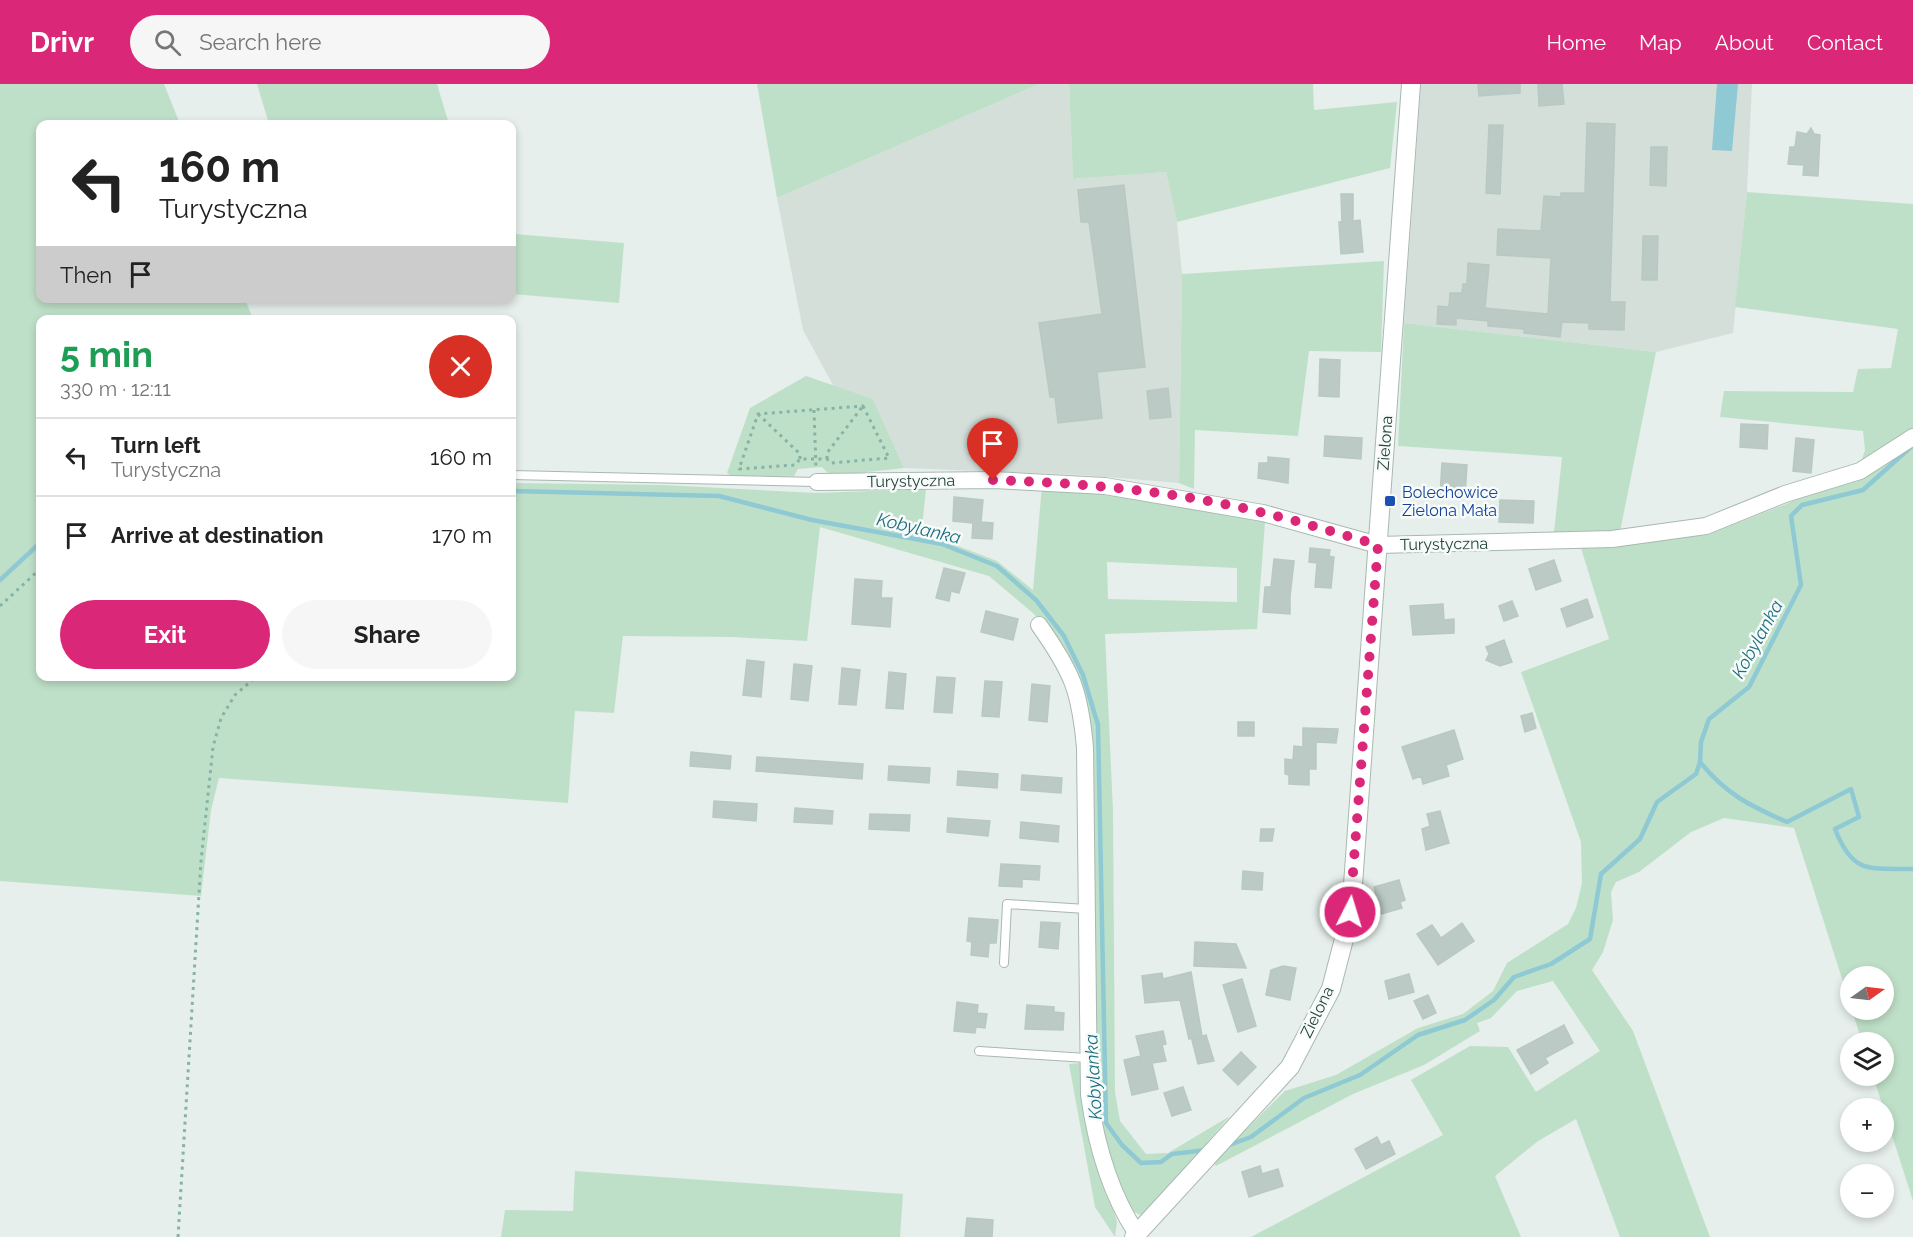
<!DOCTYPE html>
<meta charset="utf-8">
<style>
body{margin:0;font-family:Raleway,sans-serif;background:#f6f6f6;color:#222;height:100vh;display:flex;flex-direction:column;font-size:22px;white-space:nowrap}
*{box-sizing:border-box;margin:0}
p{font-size:20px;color:#767676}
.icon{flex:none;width:33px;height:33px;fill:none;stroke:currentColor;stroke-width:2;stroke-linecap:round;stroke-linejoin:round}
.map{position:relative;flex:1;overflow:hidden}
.sheet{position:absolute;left:36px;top:231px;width:480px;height:366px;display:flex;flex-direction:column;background:#fff;border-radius:12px;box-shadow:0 3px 9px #0003}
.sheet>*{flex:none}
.hud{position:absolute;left:36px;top:36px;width:480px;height:183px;border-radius:12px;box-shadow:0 3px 9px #0003;background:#fff;color:#222;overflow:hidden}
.needle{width:39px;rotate:76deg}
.fabs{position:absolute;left:1840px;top:882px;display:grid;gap:12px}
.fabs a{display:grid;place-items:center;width:54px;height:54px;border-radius:50%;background:#fff;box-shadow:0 3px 9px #0003;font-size:30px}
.pin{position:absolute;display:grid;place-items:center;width:51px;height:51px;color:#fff;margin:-62px -26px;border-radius:50% 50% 50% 0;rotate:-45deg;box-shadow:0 0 6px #0007}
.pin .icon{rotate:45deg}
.me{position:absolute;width:66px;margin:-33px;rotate:5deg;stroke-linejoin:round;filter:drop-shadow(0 0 4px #0008)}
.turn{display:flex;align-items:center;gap:21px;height:126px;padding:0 24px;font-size:27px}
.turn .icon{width:78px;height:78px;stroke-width:2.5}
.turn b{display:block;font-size:42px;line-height:51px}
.then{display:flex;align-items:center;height:57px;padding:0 24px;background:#0003;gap:12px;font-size:22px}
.round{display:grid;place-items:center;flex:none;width:63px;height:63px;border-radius:32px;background:#f6f6f6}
.overview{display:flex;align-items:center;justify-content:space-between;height:102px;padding:0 24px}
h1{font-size:36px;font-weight:700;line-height:45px;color:#1e9e55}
.primary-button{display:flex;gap:12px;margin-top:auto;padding:12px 24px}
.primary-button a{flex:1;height:69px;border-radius:36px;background:#db2777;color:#fff;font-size:24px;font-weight:700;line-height:69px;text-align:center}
.primary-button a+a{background:#f6f6f6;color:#222}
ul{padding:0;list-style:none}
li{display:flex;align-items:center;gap:18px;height:78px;padding:0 24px;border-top:2px solid #e0e0e0}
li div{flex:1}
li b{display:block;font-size:22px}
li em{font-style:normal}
header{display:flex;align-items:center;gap:36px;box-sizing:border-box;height:84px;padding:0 30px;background:#db2777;color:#fff}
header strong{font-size:28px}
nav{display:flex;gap:33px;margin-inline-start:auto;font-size:21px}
.search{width:420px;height:54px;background:#f6f6f6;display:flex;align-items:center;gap:15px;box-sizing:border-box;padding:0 21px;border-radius:33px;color:#767676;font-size:22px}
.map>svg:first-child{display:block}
.built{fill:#d4dfda}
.green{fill:#bfe0c8;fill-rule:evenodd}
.water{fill:#8ec9d4}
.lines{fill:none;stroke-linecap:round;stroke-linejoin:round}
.stream{stroke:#8ec9d4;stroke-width:4.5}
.building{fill:#bbcac4;stroke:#b8c9c2;stroke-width:1.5}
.service-casing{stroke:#a8b8b2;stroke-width:10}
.minor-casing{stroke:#a8b8b2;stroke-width:18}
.tertiary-casing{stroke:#a8b8b2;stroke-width:20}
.path{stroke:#86b3a5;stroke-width:3;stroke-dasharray:3 4.5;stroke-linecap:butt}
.service{stroke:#fff;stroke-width:8}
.minor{stroke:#fff;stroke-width:16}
.tertiary{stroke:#fff;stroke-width:18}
.route{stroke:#db2777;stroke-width:10;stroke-dasharray:0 18}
.transit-dot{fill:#1a4fb4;stroke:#f7fbf9;stroke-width:2}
.labels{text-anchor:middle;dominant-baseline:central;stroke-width:5;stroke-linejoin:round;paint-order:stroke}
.street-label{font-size:16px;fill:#24423a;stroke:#f7fbf9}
.transit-label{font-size:16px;fill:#164399;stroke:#f7fbf9;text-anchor:start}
.water-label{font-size:18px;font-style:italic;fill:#1c6f80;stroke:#f7fbf9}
</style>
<header>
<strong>Drivr</strong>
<div class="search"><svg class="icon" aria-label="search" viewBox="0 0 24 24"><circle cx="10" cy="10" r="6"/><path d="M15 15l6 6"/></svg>Search here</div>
<nav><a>Home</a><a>Map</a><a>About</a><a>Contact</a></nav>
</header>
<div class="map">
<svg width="1913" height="1153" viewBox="0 0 1913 1153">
<rect width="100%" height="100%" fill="#e6efeb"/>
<path class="built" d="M1039,0H1069L1073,95L1166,88L1177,138L1182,190L1179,399L1085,391L904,384L873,315L834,303L803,246L777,114Z
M1421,0H1752L1747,108L1733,249L1656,268L1404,239Z"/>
<path class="green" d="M0,0H164L180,40H40V214L245,215L253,235L40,236V592H512V399L663,401L816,409L926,405L921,453L945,457L997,477L1033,506L1042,401L1101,406L1265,438L1257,545L1105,550L1113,727L1115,1008L1120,1037L1146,1070L1168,1069L1230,1032L1143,1132L1125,1124L1095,1032L1087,632L1047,544L1034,530L989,492L820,443L807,557L732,553L623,552L614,629L575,627L568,719L219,694L211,726L201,812L0,797ZM1107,478L1237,484V518L1108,515Z
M257,0H437L449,40H269Z
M757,0H1039L777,114Z
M1069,0H1313L1314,26L1397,18L1390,84L1177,138L1166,88L1073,95Z
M1747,108L1913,120V1117L1873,992H1884V958H1862L1852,926H1884V892H1851V923L1794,744L1724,734L1691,748L1639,788L1616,798L1611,808L1613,836L1603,868L1592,886L1633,947L1710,1153H1620L1576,1035L1538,1057L1495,1092L1521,1153H1251L1443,1051L1411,996L1470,962L1508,963L1536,1008L1600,967L1553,897L1517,907L1491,934L1477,939L1480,947L1424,981L1353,1010L1216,1082L1213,1078L1285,1007L1336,991L1418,944L1463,930L1493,907L1507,879L1568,840L1576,824L1582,799L1581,758L1521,588L1609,555L1581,464L1707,451L1786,420L1822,403L1861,378L1865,366L1863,347L1720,333L1724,307L1853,308L1858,285L1891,284L1898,245L1735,223Z
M514,150L624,159L619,219L512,210Z
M1384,177L1381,268L1309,267L1298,352L1195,346L1194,405L1179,399L1182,190Z
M1404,239L1656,268L1620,448H1554L1562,373L1398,362Z
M806,292L873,315L904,384L831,392L822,383L798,385L794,392L736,395L727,389L750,324Z
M1080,979L1087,1031L1117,1138L1115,1153L1095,1123L1069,980Z
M575,1087L903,1110L900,1153H501L505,1126L573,1127Z"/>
<path class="water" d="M1717,0H1738L1732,67L1712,66Z"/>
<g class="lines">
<path class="stream" d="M512,407L719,412L812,436L942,460L997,482L1036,516L1064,552L1083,591L1098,641L1106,1039L1122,1061L1141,1079L1161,1078L1172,1070L1207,1066
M0,496L40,459
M1700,678C1726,710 1750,722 1787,738L1851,705L1859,733L1835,745C1853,791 1869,784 1913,785
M1224,1063L1251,1053L1304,1014L1360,991L1418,951L1465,936L1494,916L1514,893L1551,880L1590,855L1601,790L1640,755L1657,718L1696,690L1700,678L1701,658L1709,635L1749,603L1801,501L1791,432L1802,421L1863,406L1911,363"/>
</g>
<path class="building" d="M1478,0H1520V9L1479,12Z
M1538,0H1562L1564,20L1539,22Z
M1587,39L1615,40L1610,218H1625L1624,246L1589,245V239L1562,238L1560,253L1524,249V245L1488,242V237L1456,234V241L1437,240L1438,222L1449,223L1450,209H1462L1463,200H1467L1468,179L1489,181L1485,224L1548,230L1551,174L1497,171L1498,145L1541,147L1544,112L1561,113V109H1585Z
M1489,41H1503L1500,110L1486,109Z
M1811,44L1814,50L1820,51L1818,92L1803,91L1804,81L1788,80L1790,63H1795L1797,48L1807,50Z
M1651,63H1667L1666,102L1650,101Z
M1124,101L1145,283L1097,288L1102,334L1058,339L1055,313H1050L1039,239L1102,230L1089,138H1081L1078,106Z
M1341,110H1353V137L1360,136L1363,168L1341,170L1339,138H1342Z
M1643,152H1658L1657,196H1642Z
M1320,275L1340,276L1339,313L1319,312Z
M1168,304L1171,333L1150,335L1147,307Z
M1741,340L1768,341L1767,365L1740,363Z
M1325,352L1362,354L1361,375L1324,372Z
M1796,354L1814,356L1811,389L1793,387Z
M1268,373L1289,375L1288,399L1258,394L1259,379H1268Z
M1442,379L1467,381L1465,413L1440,411Z
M954,413L983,416L981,438L993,439L992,455L972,454L973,439L953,437Z
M1500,416L1534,417L1533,439L1499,438Z
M1310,464L1330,466L1329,472L1334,473L1331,504L1315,503L1317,479L1309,478Z
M1274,475L1294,477L1290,513V530L1263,528L1265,503H1271Z
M1554,476L1561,497L1536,506L1529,485Z
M944,484L965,489L959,509L951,507L949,517L936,514Z
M855,495L882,497L881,514H892L890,543L852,540Z
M1587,515L1593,533L1567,543L1561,525Z
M1512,517L1518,532L1504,537L1499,522Z
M1443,520L1444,536L1454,535V549L1413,551L1410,522Z
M986,527L1018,535L1013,556L981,548Z
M1504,556L1512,578L1500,582L1486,576L1489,570L1486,563Z
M747,576L764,578L761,613L743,611Z
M794,580L812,582L808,617L791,615Z
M842,584L860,586L856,621L839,620Z
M889,588L906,590L903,625L886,624Z
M937,593L955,594L952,629L934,628Z
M985,597L1002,598L999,633L982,632Z
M1032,600L1050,602L1047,638L1029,636Z
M1532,629L1536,644L1525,648L1521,632Z
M1238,638H1254V652H1238Z
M1303,644L1338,645L1336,659L1316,658V685H1309V701L1289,700V691L1285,690V675L1293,676L1294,662L1303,663Z
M1454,646L1463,675L1446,681L1449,692L1423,700L1421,692L1413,695L1402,663Z
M691,668L731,672L730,685L690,682Z
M757,673L863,680L862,695L756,687Z
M889,682L930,684L929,699L888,696Z
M958,687L998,690L997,704L957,701Z
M1022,691L1062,694L1061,709L1021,706Z
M714,717L757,720L756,737L713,733Z
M795,724L833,727L832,740L794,738Z
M1440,727L1449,759L1426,766L1422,745L1430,742L1427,730Z
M870,730L910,731L909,747L869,745Z
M948,734L990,737L988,752L947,748Z
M1021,738L1059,742L1058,758L1020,754Z
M1261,745H1274L1272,757H1260Z
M1001,780L1040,782L1039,796L1022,795V803L999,802Z
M1243,787L1263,789L1262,806L1242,805Z
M1399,796L1405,816L1400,818L1402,824L1381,830L1374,803Z
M969,834L998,836L996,859H989L988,873L971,871L972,858L967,857Z
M1041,838L1060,839L1058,865L1039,863Z
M1462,839L1474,857L1438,881L1417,850L1432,841L1441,854Z
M1195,858L1236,860L1246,884L1194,882Z
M1283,882L1296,884L1290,916L1266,911L1271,886Z
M1191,888L1202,952L1189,955L1180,916L1145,919L1142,892L1162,889L1163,895Z
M1409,890L1414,908L1389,915L1385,897Z
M1242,895L1256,942L1238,948L1223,901Z
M1428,911L1436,929L1423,935L1414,917Z
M957,918L978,921L977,929L987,930L985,944L976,943L975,949L954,947Z
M1027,921L1054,923V928L1064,929L1063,946L1025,945Z
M1564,941L1573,959L1545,974L1548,979L1531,990L1517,966Z
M1163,947L1166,960L1162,961L1166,977L1152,979L1158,1005L1132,1011L1124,976L1141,972L1136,952Z
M1206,951L1214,977L1198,980L1192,956Z
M1241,968L1256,983L1238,1001L1223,986Z
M1183,1003L1191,1026L1172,1032L1164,1009Z
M1377,1053L1381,1061L1389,1057L1395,1070L1366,1085L1355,1065Z
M1260,1082L1262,1090L1278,1085L1283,1102L1249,1113L1242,1088Z
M967,1134L993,1136L992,1153H965Z"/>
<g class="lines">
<g class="service-casing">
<path id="service" d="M512,391L817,398
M1004,879L1007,820L1086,825
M979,967L1087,974"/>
</g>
<g class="minor-casing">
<path id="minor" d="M817,398L993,396L1105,402L1263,429L1378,461L1612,455L1706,442L1785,410L1860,387L1913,353
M1039,541C1072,588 1080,606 1085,664L1089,1011C1096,1060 1109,1108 1137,1150"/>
</g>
<g class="tertiary-casing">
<path id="tertiary" d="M1134,1153L1290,983L1331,905L1351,828L1411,0"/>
</g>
<path class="path" d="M863,322L889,374L831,379L827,375H800L795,381L739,385L758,330Z
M814,326L816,385
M758,330L800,370V375
M827,375V369L863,322
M0,522L40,485
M178,1153L201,777L213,663L221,634L235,611L257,592"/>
<use href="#service" class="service"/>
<use href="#minor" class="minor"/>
<use href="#tertiary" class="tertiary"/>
</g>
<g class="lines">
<path class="route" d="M993,396C1084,399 1175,407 1264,429C1302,438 1340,450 1378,461L1350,828"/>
</g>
<rect class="transit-dot" x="1384" y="411" width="12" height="12" rx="3"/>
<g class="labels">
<g class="street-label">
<text transform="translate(1385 359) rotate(-86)">Zielona</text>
<text transform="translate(911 397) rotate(-1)">Turystyczna</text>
<text transform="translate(1444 460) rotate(-1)">Turystyczna</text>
<text transform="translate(1317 928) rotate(-64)">Zielona</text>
</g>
<g class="transit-label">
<text x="1402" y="408">Bolechowice<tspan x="1402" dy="18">Zielona Mała</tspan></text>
</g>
<g class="water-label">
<text transform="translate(919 444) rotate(13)">Kobylanka</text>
<text transform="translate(1757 555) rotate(-61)">Kobylanka</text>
<text transform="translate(1093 993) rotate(-93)">Kobylanka</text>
</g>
</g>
</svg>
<div class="fabs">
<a><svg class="needle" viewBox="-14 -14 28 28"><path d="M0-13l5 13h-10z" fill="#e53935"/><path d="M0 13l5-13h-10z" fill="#767676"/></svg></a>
<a><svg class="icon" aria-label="layers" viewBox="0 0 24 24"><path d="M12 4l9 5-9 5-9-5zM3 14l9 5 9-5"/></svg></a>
<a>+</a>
<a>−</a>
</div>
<div class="pin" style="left:993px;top:396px;background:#d93025"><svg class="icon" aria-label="arrive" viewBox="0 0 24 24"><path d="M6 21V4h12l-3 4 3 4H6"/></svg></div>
<svg class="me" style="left:1350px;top:828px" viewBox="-20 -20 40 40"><circle r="17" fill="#db2777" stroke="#fff" stroke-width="3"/><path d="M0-11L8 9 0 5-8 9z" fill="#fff"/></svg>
<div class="hud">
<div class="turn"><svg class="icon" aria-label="left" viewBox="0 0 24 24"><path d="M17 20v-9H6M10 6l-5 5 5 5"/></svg><div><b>160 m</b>Turystyczna</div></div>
<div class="then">Then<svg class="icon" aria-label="arrive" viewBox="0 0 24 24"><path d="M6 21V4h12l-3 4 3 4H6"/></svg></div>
</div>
<section class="sheet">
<div class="overview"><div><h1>5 min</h1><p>330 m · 12:11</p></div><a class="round" style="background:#d93025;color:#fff"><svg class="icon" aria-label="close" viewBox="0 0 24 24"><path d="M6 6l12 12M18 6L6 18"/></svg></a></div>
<ul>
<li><svg class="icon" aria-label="left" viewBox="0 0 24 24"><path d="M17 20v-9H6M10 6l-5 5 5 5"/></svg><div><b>Turn left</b><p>Turystyczna</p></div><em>160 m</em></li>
<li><svg class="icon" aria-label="arrive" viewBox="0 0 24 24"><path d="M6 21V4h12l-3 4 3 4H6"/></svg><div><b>Arrive at destination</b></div><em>170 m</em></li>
</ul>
<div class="primary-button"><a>Exit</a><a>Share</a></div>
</section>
</div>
